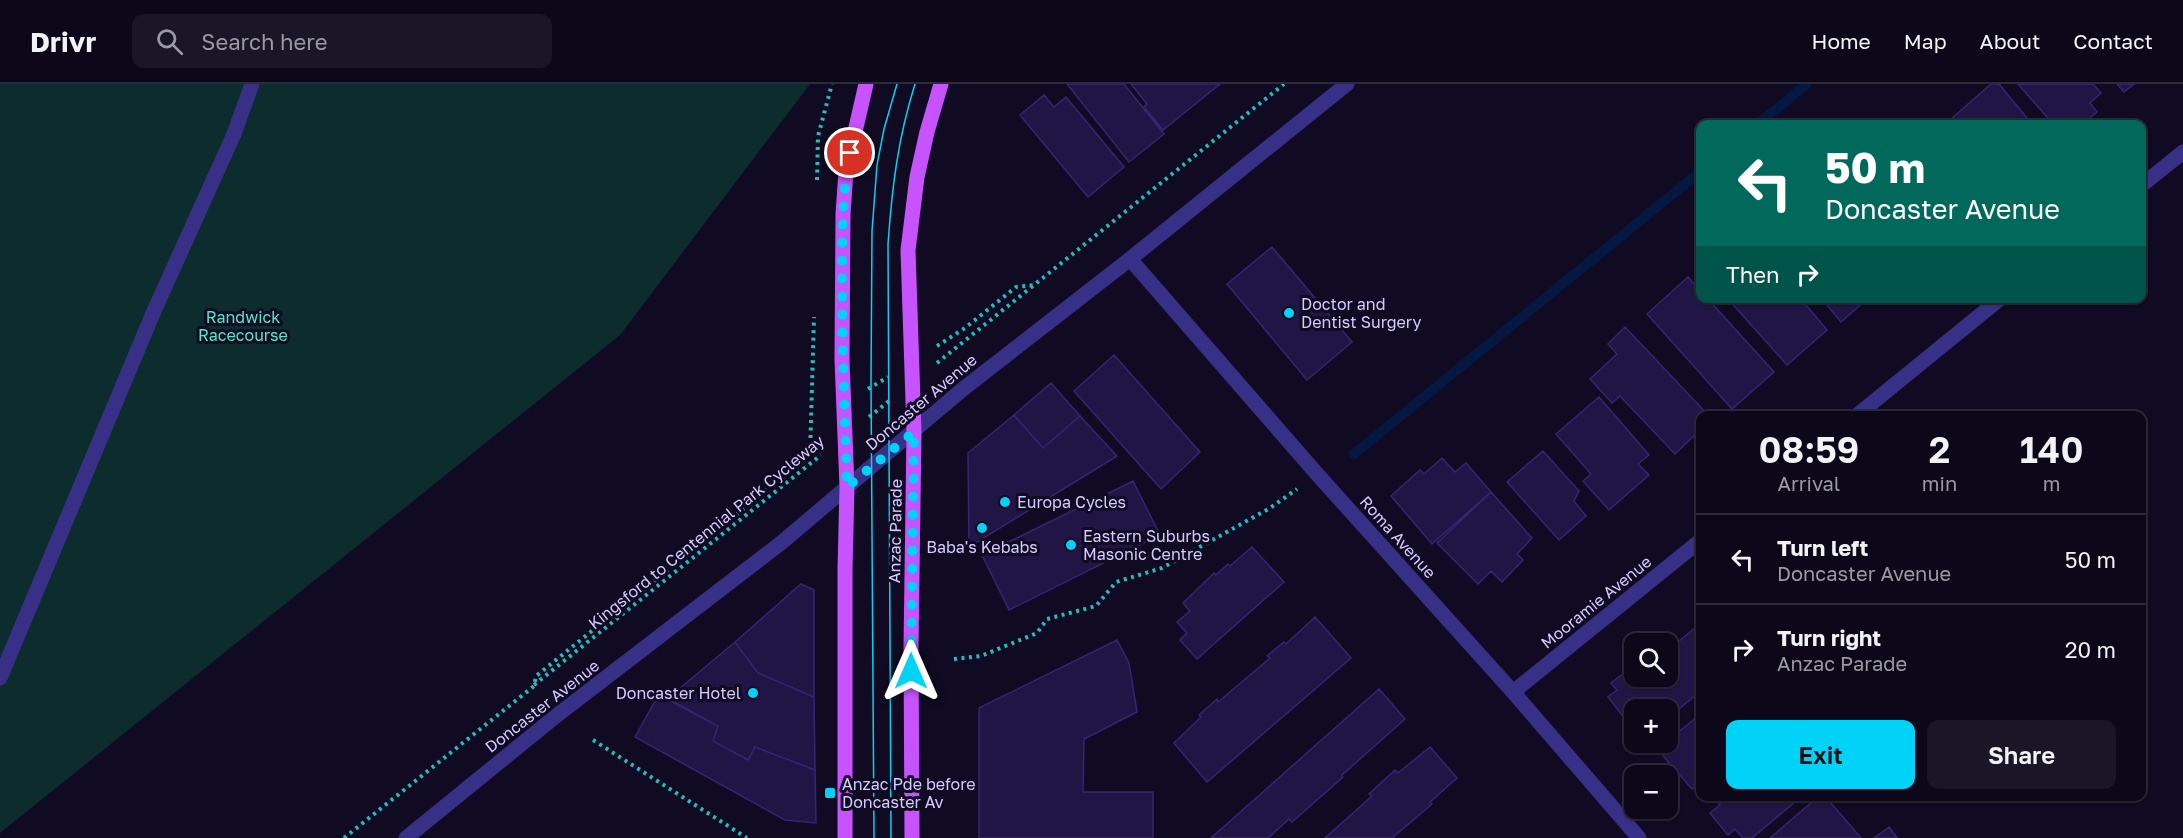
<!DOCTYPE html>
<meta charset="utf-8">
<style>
body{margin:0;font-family:"Golos Text",sans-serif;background:#1a1627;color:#f1f3f6;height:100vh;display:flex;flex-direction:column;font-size:22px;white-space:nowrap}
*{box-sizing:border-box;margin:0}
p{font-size:20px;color:#9a9aa2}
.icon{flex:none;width:33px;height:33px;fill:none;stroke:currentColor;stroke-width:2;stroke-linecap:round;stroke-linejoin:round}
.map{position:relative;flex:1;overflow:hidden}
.drawer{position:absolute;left:1696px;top:327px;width:450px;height:390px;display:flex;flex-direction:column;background:#0c081a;border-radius:12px;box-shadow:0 2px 4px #0004,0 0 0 2px #2c2939}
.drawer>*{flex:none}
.hud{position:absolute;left:1696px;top:36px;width:450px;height:183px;border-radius:12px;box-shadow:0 2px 4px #0004,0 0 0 2px #2c2939;background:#00695c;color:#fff;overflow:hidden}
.buttons{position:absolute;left:1624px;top:549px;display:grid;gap:12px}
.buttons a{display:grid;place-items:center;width:54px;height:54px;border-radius:12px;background:#0c081a;box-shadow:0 2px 4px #0004,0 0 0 2px #2c2939;font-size:30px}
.pin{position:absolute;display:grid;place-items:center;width:51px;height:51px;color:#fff;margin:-26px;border:3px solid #fff;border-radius:50%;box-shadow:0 2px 6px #0007}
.me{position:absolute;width:66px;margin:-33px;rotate:0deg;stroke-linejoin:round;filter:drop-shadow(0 0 4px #0008)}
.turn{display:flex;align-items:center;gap:21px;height:126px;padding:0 30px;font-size:27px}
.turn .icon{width:78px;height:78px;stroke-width:2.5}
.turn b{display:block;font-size:42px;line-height:51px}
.then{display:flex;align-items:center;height:57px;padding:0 30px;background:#0003;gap:12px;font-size:22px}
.eta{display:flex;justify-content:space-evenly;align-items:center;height:102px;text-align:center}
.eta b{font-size:36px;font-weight:600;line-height:42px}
.primary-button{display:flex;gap:12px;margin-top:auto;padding:12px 30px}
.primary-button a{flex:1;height:69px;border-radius:12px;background:#00d3f7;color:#111;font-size:24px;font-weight:600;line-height:69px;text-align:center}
.primary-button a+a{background:#1a1627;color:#f1f3f6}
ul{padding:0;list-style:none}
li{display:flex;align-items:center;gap:18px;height:90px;padding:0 30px;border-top:2px solid #2c2939}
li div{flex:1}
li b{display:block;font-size:22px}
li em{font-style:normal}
header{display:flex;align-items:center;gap:36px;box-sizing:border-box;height:84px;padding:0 30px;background:#0c081a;border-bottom:2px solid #2c2939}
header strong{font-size:28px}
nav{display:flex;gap:33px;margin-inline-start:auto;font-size:21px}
.search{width:420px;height:54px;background:#1a1627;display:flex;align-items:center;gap:15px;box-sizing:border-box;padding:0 21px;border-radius:12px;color:#9a9aa2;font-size:22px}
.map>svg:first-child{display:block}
.green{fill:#0d2c2d}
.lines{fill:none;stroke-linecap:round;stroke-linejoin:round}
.stream{stroke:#041842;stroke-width:10}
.building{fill:#211545;stroke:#382474;stroke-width:1.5}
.path{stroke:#20bebc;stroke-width:4;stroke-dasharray:3 4.5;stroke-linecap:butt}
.service{stroke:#383086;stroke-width:15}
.minor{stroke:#383086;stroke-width:15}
.tertiary{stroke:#383086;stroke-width:15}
.primary{stroke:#c753ff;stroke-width:15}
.tram{stroke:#00d3f7;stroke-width:1.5}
.route{stroke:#00d3f7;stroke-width:10;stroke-dasharray:0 18}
.poi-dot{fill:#00d3f7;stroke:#100b22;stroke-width:2}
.labels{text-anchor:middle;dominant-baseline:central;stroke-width:6;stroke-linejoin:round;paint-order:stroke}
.poi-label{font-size:16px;fill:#d4ccff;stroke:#100b22;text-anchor:start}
.park-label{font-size:16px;fill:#4beccb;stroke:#100b22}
.street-label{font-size:16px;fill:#d4ccff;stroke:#100b22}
</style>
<header>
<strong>Drivr</strong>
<div class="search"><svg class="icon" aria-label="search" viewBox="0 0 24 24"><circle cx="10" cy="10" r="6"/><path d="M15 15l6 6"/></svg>Search here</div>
<nav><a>Home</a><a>Map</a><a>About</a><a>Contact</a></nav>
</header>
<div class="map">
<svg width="2183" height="754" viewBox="0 0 2183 754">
<rect width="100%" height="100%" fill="#100b22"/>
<path class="green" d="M0,0H810L620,251L0,749Z"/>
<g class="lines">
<path class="stream" d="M1758,40L1807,0
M1354,370L1701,87"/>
</g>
<path class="building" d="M1067,0H1124L1164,50L1129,78Z
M1131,0H1220L1163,46L1144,23L1147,20Z
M1991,0H1999L2032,40H1956L1951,35Z
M2018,0H2093L2101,9L2090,19L2097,28L2083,40H2053Z
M2117,0H2134L2124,8Z
M1044,11L1054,23L1066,13L1124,83L1088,113L1020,31Z
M1272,163L1352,258L1307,296L1227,200Z
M1688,193L1701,208V214H1707L1774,288L1732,325L1647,230Z
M1727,214H1800L1827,246L1787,281Z
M1821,214H1868L1841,238Z
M1625,243L1709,332H1701V345L1675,370L1620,312L1612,319L1590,295L1617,270L1608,260Z
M1114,271L1200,368L1161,405L1074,307Z
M1051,299L1080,332L1043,364L1014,331Z
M1599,313L1649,371L1638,380L1649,391L1609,426L1583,397L1591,390L1556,350Z
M1014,331L1043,364L1080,332L1117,372L969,463L968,369Z
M1543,367L1579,407L1574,417L1586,432L1559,456L1507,398Z
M1442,374L1455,388L1466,379L1491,408L1432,460L1391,412L1420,386L1424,390Z
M1133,397L1160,451L1009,526L982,471Z
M1491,408L1532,454L1517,470L1523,476L1502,498L1491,487L1478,500L1437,459Z
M1252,463L1284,498L1197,575L1180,556L1187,549L1177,538L1190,527L1183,519L1214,489L1216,491L1228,480L1230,482Z
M801,500L814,506V613L758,589L735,558Z
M1315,533L1351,574L1207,698L1174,659L1201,633L1199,631L1217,615L1218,618L1270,574L1267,572L1284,558L1286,560Z
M1701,539V607L1668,634V626H1635V637L1631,632L1626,636L1608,613L1617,606L1611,599L1635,580V592H1668V566Z
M1117,556L1129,579L1137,628L1084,655L1083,708H1153V754H979V624Z
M735,558L758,589L814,613L815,686L755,663L748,676L713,657L718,642L667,615Z
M1379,605L1405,635L1342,691L1343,693L1292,738L1289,735L1268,754H1211Z
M659,610L718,642L713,657L748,676L755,663L815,686L816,739L785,736L635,653Z
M1701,630V698L1692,705L1657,665L1668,658V656Z
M1430,663L1457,694L1430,718L1432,720L1392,754H1325L1372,712L1369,710L1395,686L1398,689Z
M1713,712H1802L1752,754H1743L1735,745L1728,751L1710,729L1720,721Z
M1819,712H1825L1861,754H1770Z
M1889,743L1897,754H1874Z"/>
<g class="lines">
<path class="path" d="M817,96L818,52L832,0
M937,262L965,244L1016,203L1034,201L1284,0
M937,279L1034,201
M868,305L888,293
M869,333L889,317
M954,575L981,572L1037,549L1047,535L1096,522L1116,498L1162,484L1270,424L1297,405
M534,601L821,371
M593,656L747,754
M344,754L534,602L536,592L810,371L814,233"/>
<path class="service" d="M0,594L154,227L234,50L252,0"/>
<path class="minor" d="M2142,101L2183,68
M1130,175L1317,390L1513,608L1639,754
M1856,332L2001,214
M1513,608L1701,456"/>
<path class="tertiary" d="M406,754L556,632L781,459L963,305L1130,175L1347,0"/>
<path class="primary" d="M845,754V486L847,403L842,276L843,130L846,87L866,0
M912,754L911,563L914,348L908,166L917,93L927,48L941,0"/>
<path class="tram" d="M874,754L871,298L872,147L877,81L884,45L897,0
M891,754L888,160C892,103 898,54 915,0"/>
</g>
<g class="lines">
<path class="route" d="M850,69C842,111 842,155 842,197C842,266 845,334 847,403L914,348L911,587"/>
</g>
<g class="poi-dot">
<circle cx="1289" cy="229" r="6"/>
<circle cx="1005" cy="418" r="6"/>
<circle cx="982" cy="444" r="6"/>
<circle cx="1071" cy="461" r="6"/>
<circle cx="753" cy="609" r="6"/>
<rect x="824" y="703" width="12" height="12" rx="3"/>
</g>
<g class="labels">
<g class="poi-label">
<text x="1301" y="220">Doctor and<tspan x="1301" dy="18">Dentist Surgery</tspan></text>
<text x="1017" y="418">Europa Cycles</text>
<text x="1083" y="452">Eastern Suburbs<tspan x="1083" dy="18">Masonic Centre</tspan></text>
<text x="982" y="463" text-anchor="middle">Baba's Kebabs</text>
<text x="741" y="609" text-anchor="end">Doncaster Hotel</text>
<text x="842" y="700">Anzac Pde before<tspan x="842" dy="18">Doncaster Av</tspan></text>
</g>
<g class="park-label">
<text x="243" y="233">Randwick<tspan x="243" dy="18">Racecourse</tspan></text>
</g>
<g class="street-label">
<text transform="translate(921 318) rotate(-40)">Doncaster Avenue</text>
<text transform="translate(895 447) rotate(-89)">Anzac Parade</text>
<text transform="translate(706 448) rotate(-39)">Kingsford to Centennial Park Cycleway</text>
<text transform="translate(1398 453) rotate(48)">Roma Avenue</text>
<text transform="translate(1596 518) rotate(-39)">Mooramie Avenue</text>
<text transform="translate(542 622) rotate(-38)">Doncaster Avenue</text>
</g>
</g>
</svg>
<div class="buttons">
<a><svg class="icon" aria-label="search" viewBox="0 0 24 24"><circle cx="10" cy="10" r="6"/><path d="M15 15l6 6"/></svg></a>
<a>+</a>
<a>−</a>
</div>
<div class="pin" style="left:850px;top:69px;background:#d93025"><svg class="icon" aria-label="arrive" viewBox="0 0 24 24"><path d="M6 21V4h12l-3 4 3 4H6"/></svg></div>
<svg class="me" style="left:911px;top:587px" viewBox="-20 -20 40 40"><path d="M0-17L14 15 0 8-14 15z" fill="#00d3f7" stroke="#fff" stroke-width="4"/></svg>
<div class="hud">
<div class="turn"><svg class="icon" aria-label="left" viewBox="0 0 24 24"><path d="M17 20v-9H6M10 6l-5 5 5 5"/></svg><div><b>50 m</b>Doncaster Avenue</div></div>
<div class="then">Then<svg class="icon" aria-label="right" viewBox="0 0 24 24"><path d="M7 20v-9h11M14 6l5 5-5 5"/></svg></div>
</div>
<section class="drawer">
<div class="eta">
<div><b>08:59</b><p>Arrival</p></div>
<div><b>2</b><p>min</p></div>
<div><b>140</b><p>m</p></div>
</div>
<ul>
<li><svg class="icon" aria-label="left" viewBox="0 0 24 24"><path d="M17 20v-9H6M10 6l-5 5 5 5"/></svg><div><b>Turn left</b><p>Doncaster Avenue</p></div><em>50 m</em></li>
<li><svg class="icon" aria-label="right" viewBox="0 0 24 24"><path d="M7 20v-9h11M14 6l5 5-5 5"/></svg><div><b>Turn right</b><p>Anzac Parade</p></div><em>20 m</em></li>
</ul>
<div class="primary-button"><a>Exit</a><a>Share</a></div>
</section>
</div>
